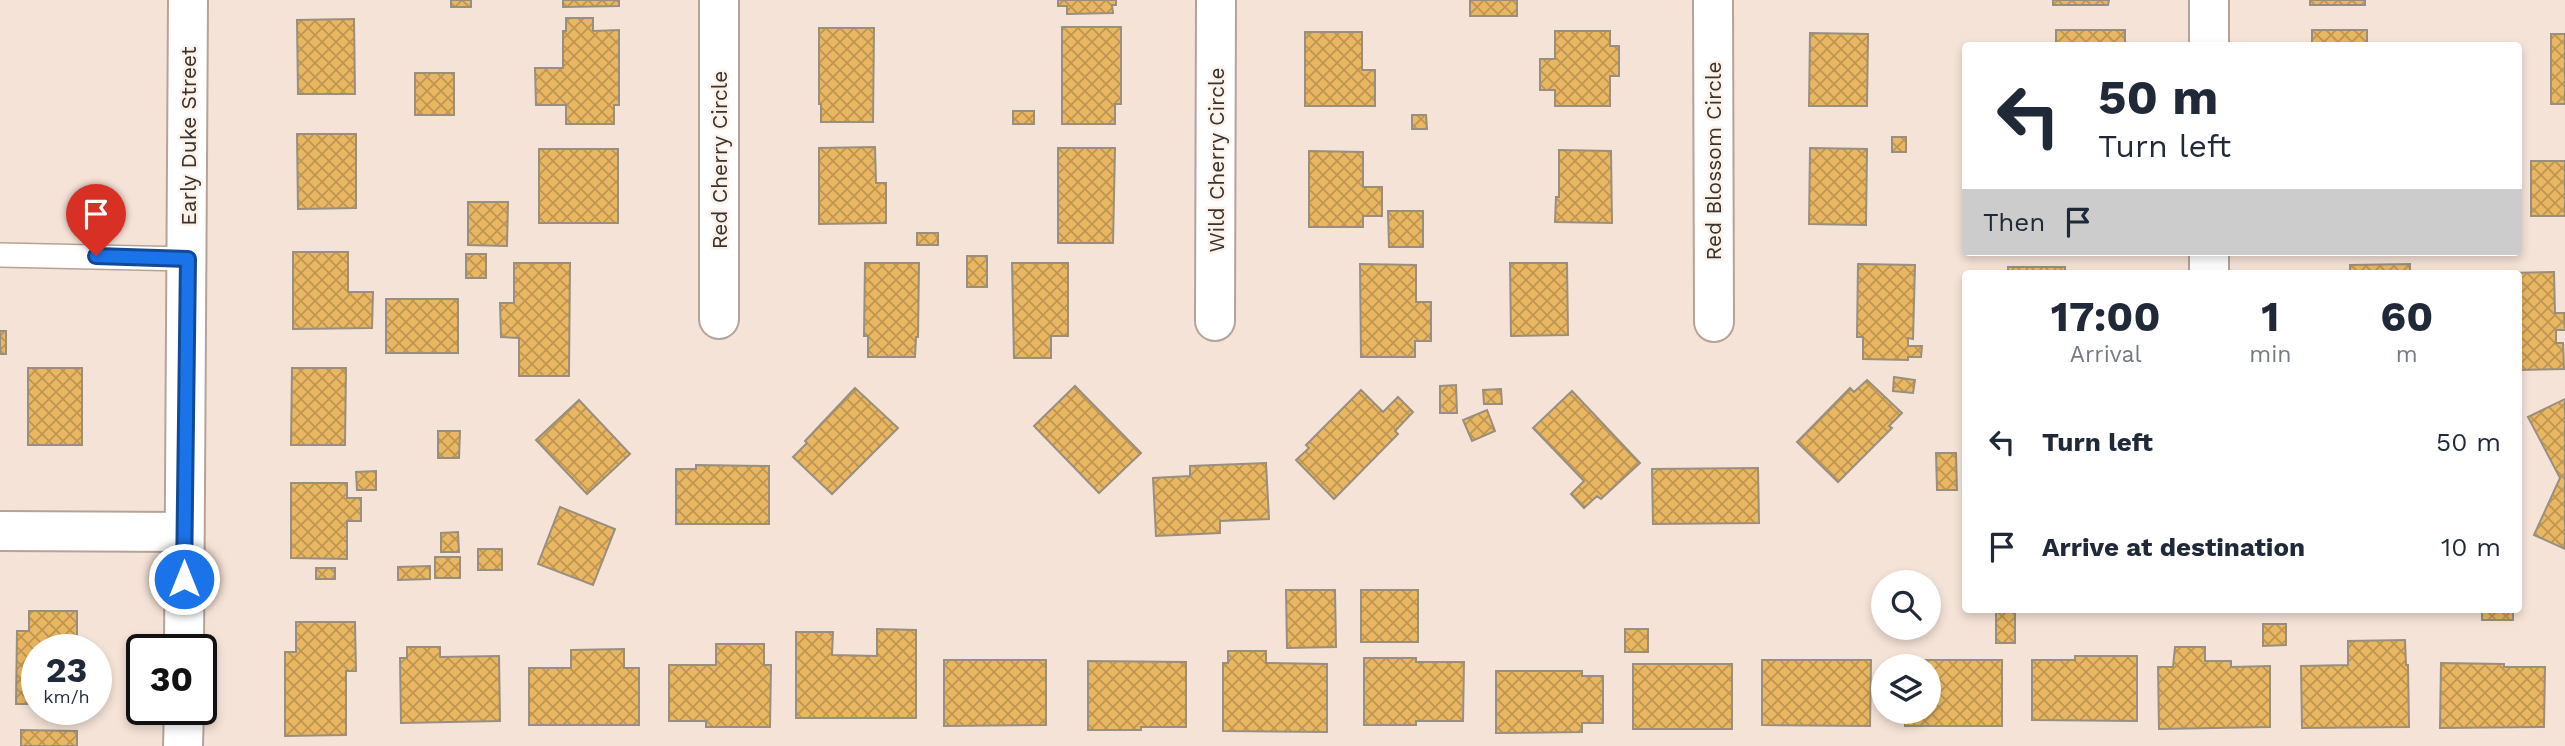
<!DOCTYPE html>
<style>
body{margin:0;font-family:"Work Sans",sans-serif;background:#f2f2f3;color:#1f2937;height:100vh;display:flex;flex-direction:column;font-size:26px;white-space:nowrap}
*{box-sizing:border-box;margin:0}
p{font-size:23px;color:#747a83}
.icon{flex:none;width:38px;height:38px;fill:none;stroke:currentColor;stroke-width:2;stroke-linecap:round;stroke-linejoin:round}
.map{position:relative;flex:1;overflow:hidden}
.details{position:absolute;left:1962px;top:270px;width:560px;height:343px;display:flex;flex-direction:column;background:#fff;border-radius:7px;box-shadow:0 4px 10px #0003}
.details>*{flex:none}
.hud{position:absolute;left:1962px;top:42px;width:560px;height:214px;border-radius:7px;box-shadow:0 4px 10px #0003;background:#fff;color:#1f2937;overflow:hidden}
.buttons{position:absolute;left:1871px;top:570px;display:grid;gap:14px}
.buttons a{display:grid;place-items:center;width:70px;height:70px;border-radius:50%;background:#fff;box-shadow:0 4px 10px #0003;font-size:35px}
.speed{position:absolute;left:21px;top:634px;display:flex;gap:14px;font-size:35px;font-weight:700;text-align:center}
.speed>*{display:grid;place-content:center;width:91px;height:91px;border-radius:50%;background:#fff;box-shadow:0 4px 10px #0003;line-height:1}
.speed small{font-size:18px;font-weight:400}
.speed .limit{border:4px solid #111;border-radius:10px;background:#fff;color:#111}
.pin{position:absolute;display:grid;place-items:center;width:60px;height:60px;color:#fff;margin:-72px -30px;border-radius:50% 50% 50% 0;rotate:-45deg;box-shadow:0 0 7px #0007}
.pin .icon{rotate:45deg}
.me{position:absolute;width:77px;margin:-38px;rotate:0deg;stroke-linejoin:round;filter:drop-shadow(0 0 5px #0008)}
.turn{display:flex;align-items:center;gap:24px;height:147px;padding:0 21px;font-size:32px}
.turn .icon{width:91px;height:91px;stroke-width:2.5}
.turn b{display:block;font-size:49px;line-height:60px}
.then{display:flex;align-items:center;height:66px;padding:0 21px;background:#0003;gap:14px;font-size:26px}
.eta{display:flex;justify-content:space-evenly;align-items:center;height:119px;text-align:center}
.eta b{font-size:42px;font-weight:700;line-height:49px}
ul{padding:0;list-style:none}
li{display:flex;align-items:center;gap:21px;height:105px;padding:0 21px}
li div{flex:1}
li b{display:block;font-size:26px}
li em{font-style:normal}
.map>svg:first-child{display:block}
.building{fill:url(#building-cross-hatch);stroke:#998f7e;stroke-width:2}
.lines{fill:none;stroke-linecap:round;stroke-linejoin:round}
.service-casing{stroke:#b5a398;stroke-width:26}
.minor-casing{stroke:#b5a398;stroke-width:42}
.service{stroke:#fff;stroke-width:23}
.minor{stroke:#fff;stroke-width:38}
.route-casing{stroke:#114b97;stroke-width:18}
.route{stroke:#1a73e8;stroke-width:12}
.labels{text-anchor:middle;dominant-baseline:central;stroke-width:5;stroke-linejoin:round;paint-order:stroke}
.street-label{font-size:21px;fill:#39322d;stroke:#fdf2ea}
</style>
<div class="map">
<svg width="2565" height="746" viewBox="0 0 2565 746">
<defs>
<pattern id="building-cross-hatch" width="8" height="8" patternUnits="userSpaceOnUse" patternTransform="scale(1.75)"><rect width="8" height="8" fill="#e9b762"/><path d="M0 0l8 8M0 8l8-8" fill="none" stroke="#be9551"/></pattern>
</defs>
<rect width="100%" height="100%" fill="#f6e3d7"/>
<path class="building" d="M451,0H471V7H451Z
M563,0H619V6L563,7Z
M1058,0H1116V5H1112L1113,13L1067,14V6H1058Z
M1470,0H1517V16H1470Z
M2053,0H2109L2108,5H2053Z
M2310,0H2365V5H2310Z
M566,18H593V31L619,30V105H614V124H566V105H536L535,68H563V31H566Z
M354,19L355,94H298L297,20Z
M1062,27H1121V104H1115V124H1062Z
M819,28H874L873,122H821V104H819Z
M2056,30H2125V46H2056Z
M2312,30H2367V46H2312Z
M1555,31H1610V46H1619V76H1610V106H1555V90H1540V59H1555Z
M1305,32H1362V70H1375V106H1305Z
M1810,33L1868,34L1867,106H1809Z
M2551,34H2565V104H2551Z
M415,73H454V115H415Z
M1013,111H1034V124H1013Z
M1412,115H1426L1427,129H1412Z
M297,134H356V208L298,209Z
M1892,137H1906V152H1892Z
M875,147L876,183H886V223L819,224V148Z
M1058,148H1115L1113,243H1058Z
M1810,148L1867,149L1866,225L1809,224Z
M539,149H618V223H539Z
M1559,150L1611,151L1612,223L1555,222L1556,197H1559Z
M1309,151L1363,152V187H1382V216H1363V227H1309Z
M2531,161H2565V216H2531Z
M468,202H508L507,246L468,245Z
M1388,211H1423V247H1389Z
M917,233H938V245H917Z
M293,252H348V292H373L372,328L293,329Z
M466,254H486V278H466Z
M967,256H987V287H967Z
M514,263H570L569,376H519V338L501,337L500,303H514Z
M865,263H919L918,337H916L915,357H868V336H864Z
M1012,263H1068V336H1051V358H1014Z
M1510,263H1567L1568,335L1511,336Z
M1360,264L1416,265V302H1431V341H1415V357H1361Z
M1858,264L1915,265L1913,339L1908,338V346H1922L1921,357H1908V360L1863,359V337H1857Z
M2410,264V273H2350V265Z
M2008,267H2065V273H2008Z
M2554,272L2555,313H2564L2565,330H2556V343H2563L2564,369L2518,370V273H2508Z
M386,299H458V353H386Z
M0,331H6V354H0Z
M28,368H82V445H28Z
M292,368H346L345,445H291Z
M1894,377L1915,380L1913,393L1893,391Z
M1867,380L1902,413L1889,426L1892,428L1838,482L1797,442L1850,388L1854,392Z
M1456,385L1457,413H1440V386Z
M1075,386L1141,453L1099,493L1034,426Z
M855,388L898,428L832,494L793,457L807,443L805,441Z
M1501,389L1502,404H1484L1483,390Z
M1361,390L1383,412L1398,397L1413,412L1395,431L1398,434L1334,499L1296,460L1309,448L1306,445Z
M1572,391L1640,463L1601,499L1597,496L1584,508L1571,494L1584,481L1533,428Z
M2565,399V549L2534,535L2560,478L2528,417Z
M579,400L630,454L587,494L536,440Z
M1487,410L1495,431L1472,441L1463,420Z
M438,431H460L459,458H438Z
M1936,453H1956L1957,490H1937Z
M1266,463L1269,519L1220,521V533L1156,536L1153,478L1190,476V466Z
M696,465L769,466V524H676V469H696Z
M1758,468L1759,523L1653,524L1652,469Z
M376,471V490H357L356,472Z
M291,483H347V498H361V521H347V559L291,558Z
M560,507L615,529L593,585L538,564Z
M458,532L459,552H441V533Z
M478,549H502V570H478Z
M435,557H460V578H435Z
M430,566V579L398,580V567Z
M316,568H335V579H316Z
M1286,590H1335L1336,647L1287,648Z
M1361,590H1418V642H1361Z
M1983,609H2018L2015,611V643H1996V611Z
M2482,609H2513V620H2482Z
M29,611H77V649H37V704H16L17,631H29Z
M296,622H355L356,671H346V735L285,736V652H296Z
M2263,624H2286V645L2263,646Z
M877,629L916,630V718H796V632H833L832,655L877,656Z
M1625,629H1648V652H1625Z
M2405,640L2406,665H2408L2409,727L2302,728L2301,666L2348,665V641Z
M716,644H764V665H771L770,727H706V721H669V665H716Z
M407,647H440V657L499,656L500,721L401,723L400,658H407Z
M2175,647H2205V661H2231V667L2270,666V727L2159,729L2158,667H2173Z
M624,649V668H639V725H529V668H571V650Z
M1228,651H1266V663L1327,664V732L1223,731V663H1228Z
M2075,656H2137V721L2032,720V660H2075Z
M1364,658H1416V662H1464L1463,721H1416V725H1364Z
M944,660H1046V725L944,726Z
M1762,660H1871L1870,726L1762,725Z
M1905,660H2002V726H1905V712H1928V667H1905Z
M1088,661L1186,662V727H1141V730H1088Z
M2441,663L2504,664V667H2545L2544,727L2440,728Z
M1633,664H1732V729H1633Z
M1496,671H1582V676H1603V723H1582V732L1496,733Z
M21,730L77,731V746H21Z"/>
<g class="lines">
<g class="service-casing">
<path id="service" d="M0,255L188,259"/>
</g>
<g class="minor-casing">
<path id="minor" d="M719,0V319
M1713,0L1714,322
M2209,0V46
M2209,252V273
M1215,321L1216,0
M0,531L184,532
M184,649L188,0
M183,746L184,709"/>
</g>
<use href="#service" class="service"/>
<use href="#minor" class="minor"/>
</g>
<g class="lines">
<g class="route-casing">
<path id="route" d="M96,256L188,259L184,579"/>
</g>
<use href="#route" class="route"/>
</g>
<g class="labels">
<g class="street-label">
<text transform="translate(188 136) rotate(-90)">Early Duke Street</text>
<text transform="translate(719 160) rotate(-90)">Red Cherry Circle</text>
<text transform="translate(1216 160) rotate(-90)">Wild Cherry Circle</text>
<text transform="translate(1713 161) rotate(-90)">Red Blossom Circle</text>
</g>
</g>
</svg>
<div class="buttons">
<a><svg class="icon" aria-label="search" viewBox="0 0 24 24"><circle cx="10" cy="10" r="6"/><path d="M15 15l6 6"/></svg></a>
<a><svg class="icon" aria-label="layers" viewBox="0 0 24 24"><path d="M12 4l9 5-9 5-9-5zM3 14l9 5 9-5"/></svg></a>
</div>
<div class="speed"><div>23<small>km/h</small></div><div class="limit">30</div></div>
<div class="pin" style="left:96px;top:256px;background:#d93025"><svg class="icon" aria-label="arrive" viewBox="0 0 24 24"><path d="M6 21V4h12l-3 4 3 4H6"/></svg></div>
<svg class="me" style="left:184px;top:579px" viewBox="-20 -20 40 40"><circle r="17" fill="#1a73e8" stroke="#fff" stroke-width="3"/><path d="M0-11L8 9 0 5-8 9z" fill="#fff"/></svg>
<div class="hud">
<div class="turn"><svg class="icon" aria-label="left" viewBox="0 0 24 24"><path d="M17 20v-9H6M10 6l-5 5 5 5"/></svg><div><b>50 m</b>Turn left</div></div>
<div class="then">Then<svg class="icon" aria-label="arrive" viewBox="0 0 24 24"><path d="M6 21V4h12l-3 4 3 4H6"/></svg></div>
</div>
<section class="details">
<div class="eta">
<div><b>17:00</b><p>Arrival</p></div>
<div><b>1</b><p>min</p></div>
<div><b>60</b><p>m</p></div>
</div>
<ul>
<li><svg class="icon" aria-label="left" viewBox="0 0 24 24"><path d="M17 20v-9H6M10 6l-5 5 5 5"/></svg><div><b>Turn left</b></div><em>50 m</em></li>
<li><svg class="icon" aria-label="arrive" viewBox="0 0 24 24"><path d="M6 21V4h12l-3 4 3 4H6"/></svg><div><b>Arrive at destination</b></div><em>10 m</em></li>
</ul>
</section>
</div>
